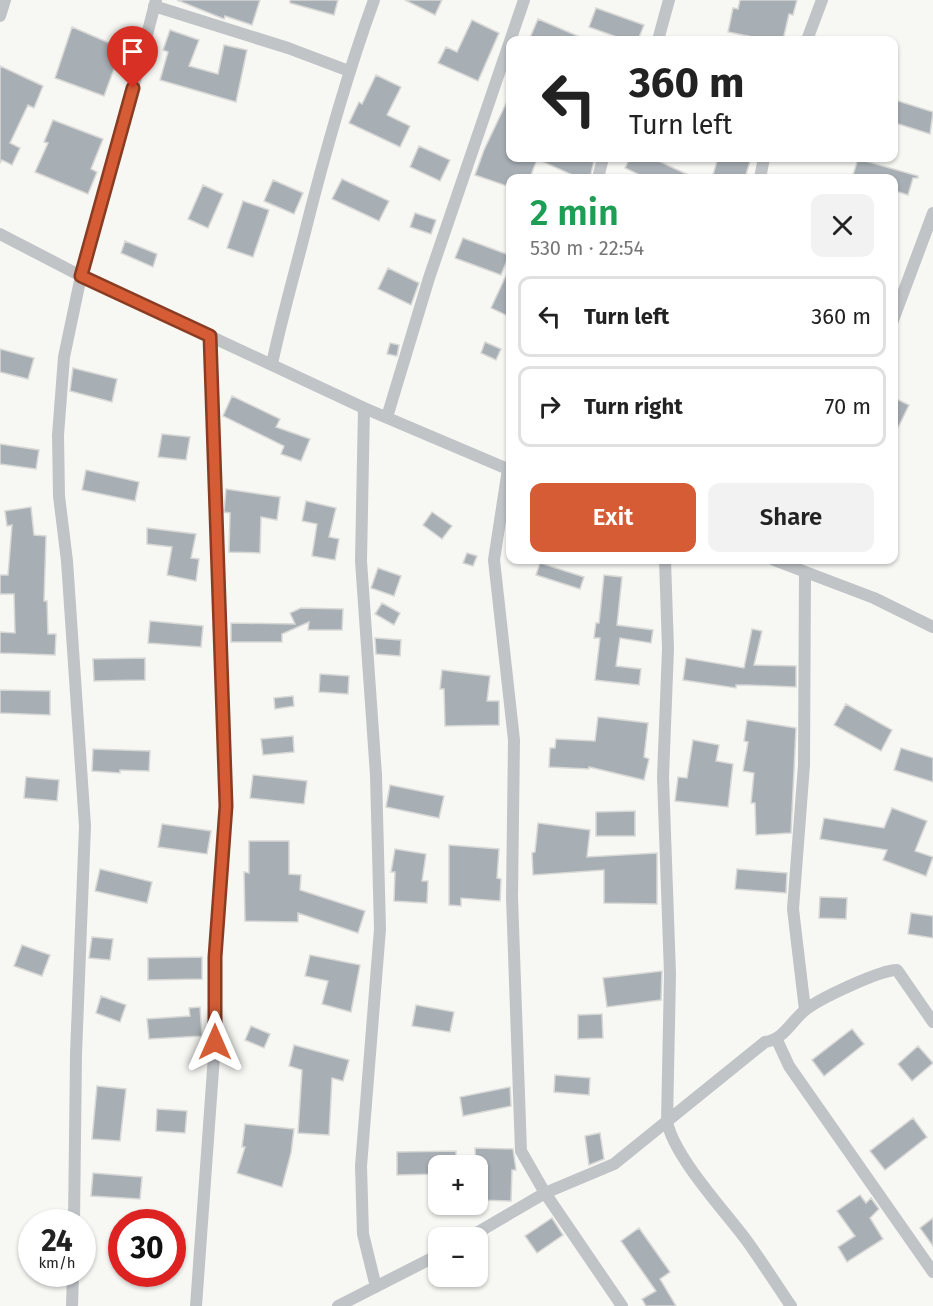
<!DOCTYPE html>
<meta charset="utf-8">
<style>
body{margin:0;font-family:"Fira Sans",sans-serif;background:#f2f2f2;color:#222;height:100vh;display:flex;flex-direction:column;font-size:22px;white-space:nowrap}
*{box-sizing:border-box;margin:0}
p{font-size:20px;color:#767676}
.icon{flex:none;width:33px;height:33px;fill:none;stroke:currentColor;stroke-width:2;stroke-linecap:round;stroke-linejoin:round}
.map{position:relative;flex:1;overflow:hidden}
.drawer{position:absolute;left:506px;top:174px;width:392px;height:390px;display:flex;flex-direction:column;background:#fff;border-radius:12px;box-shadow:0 2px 4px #0004}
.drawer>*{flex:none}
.guide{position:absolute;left:506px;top:36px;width:392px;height:126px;border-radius:12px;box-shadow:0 2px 4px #0004;background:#fff;color:#222;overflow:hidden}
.buttons{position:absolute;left:428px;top:1155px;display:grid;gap:12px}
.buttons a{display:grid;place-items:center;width:60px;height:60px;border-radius:12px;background:#fff;box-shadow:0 2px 4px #0004;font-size:30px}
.speed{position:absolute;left:18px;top:1209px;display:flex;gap:12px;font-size:30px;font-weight:700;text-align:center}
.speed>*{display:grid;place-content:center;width:78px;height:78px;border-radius:50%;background:#fff;box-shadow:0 2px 4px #0004;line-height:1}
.speed small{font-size:15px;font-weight:400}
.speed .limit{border:9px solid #d22;background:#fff;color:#111}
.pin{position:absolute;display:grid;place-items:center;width:51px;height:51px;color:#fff;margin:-62px -26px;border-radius:50% 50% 50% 0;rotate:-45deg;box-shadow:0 0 6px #0007}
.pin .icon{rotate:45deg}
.me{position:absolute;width:66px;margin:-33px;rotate:0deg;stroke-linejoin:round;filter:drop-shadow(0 0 4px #0008)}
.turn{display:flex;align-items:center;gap:21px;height:126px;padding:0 24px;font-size:27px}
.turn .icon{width:78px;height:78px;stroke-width:2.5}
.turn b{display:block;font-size:42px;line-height:51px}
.round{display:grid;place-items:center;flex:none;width:63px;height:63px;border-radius:12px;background:#f2f2f2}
.summary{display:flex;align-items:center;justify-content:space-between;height:102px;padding:0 24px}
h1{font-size:36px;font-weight:600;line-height:45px;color:#1e9e55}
.cta{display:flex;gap:12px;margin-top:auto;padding:12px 24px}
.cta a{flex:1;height:69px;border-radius:12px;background:#d55c35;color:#fff;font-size:24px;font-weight:600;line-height:69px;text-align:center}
.cta a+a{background:#f2f2f2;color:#222}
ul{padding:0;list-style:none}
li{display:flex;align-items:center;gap:18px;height:81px;margin:0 12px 9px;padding:0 12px;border:3px solid #e0e0e0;border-radius:12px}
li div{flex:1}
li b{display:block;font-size:22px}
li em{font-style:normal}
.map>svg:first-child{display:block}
.building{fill:#a8afb4;stroke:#d8d8d6;stroke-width:1.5}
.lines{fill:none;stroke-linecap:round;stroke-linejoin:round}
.minor{stroke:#c0c4c7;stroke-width:12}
.route-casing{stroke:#8a3c22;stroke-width:15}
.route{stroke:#d55c35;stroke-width:10}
</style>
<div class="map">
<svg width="933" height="1306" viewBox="0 0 933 1306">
<rect width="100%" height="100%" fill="#f7f7f4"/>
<path class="building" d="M177,0H260L252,25L225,16L224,19Z
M290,0H338L334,15L290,3Z
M405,0H442L435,15Z
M740,0H797L793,15L789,14L783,40H767L728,32L733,8L738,9Z
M596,8L644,25L638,40H625L589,27Z
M538,19L587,40H529Z
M472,20L499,33L478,81L438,63L446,47L457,52Z
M72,27L128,51L119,71L114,69L104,96L55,78Z
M170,30L199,40L189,66L218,74L224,45L247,50L236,102L160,80L168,52L163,50Z
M0,66L43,86L34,108L28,105L10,143L20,148L12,165L2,160L0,163Z
M376,75L401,87L387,115L410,126L400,147L349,123L359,102L362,104Z
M510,95V158H586L594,161L590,178H579L537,159L530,178H510V187L475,175L484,150Z
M892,99L933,112L930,134L892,122Z
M53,120L103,139L91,169L97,172L88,194L35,172L48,143L44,142Z
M419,146L450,160L440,181L410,167Z
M630,158H652L695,178H646L625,168Z
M718,158H751L745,178H712Z
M858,159L918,176V178H913L908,195L892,190V178H852Z
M342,179L389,201L379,221L332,199Z
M273,180L303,193L294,214L264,201Z
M203,185L223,194L208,228L188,219Z
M243,201L269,210L253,257L227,248Z
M415,213L436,220L431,234L410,227Z
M463,238L509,255L501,275L455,258Z
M125,241L157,254L153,267L121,253Z
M510,267V317L491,308Z
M388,268L419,283L411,305L378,289Z
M485,342L501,349L496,360L481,353Z
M390,343L399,345L397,356L387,354Z
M0,349L34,358L28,379L0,372Z
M73,368L117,379L112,402L70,391Z
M232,396L280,419L276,427L310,439L301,461L281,454L284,446L223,416Z
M892,397L909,405L892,440Z
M162,434L190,437L186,460L158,457Z
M0,444L39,450L36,469L0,464Z
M86,470L139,482L135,501L82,490Z
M226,489L280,497L277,520L261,517L260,553L229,552L230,513L224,512Z
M306,501L336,508L329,537L339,539L335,560L312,556L317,524L302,521Z
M31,507L34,535L46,536L44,601H47L48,634H56L55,655L0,653V632L15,633L14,594H0V575H8L12,525L7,526L5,511Z
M432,512L452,526L442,539L423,525Z
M147,528L196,534L191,558L199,559L196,581L167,575L172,547L147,544Z
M467,553L477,556L473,566L463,563Z
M540,563L584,577L580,589L536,575Z
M378,568L401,576L394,596L371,588Z
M604,575L622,577L617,625L653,630L651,643L620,638L616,666L641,669L639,685L595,680L600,638H594L596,623H599Z
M382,603L400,613L394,625L375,614Z
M301,608L343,609L342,630H308L309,622L282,634V642H231V623L295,624L290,613Z
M150,621L203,626L201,647L148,643Z
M752,629L762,631L754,665L796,666V687L748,685H736V688L683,680L686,658L744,668Z
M375,638L401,640L400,656L376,654Z
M145,658V680L94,681L93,659Z
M442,670L490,676L487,701H499V725L445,726L444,689H440Z
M320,674L349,676L348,694L319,692Z
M0,690L50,691V715L0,713Z
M293,696L294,706L275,709L274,698Z
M846,704L892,730L881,751L834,725Z
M598,717L648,723L644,757L649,759L644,780L589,767V769L549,767L550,748H555L556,739L595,741Z
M747,720L796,728L791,833L756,835L755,803H751L754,773L743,771L748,742L744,741Z
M293,736L294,752L263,755L261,739Z
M693,740L719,745L716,761L733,764L728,807L675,801L678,777L687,778Z
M901,748L933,758V782L894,770Z
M93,749L150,751L149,771L120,770V773L92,771Z
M253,775L307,781L304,804L250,798Z
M26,777L59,780L57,801L24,798Z
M390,785L444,796L439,818L386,807Z
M892,808L927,821L915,851L933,857L926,876L883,860L887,850L820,839L824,818L884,828Z
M635,811V836H596V812Z
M538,823L590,830L587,857L657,853V904L604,903V870L533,875L532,853L535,852Z
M162,824L211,831L207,854L158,847Z
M249,841H289V874L301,875L300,890L365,911L358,933L298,913V922L245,921L244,872L249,873Z
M449,845L499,849L497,878L501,879L500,901L461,898V906L449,905Z
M395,849L426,854L422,881H428L427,903L394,901L395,872H391Z
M100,869L152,882L147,903L95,891Z
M737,869L787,873L786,893L735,889Z
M820,897L847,898L846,919L819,918Z
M911,913L933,916V938L908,934Z
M92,937L113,939L110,960L89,958Z
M22,945L50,955L42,976L14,966Z
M310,955L360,965L351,1012L322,1004L328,981L305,976Z
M202,957V979L148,980V958Z
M662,971L661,1000L607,1007L603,978Z
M101,996L126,1005L120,1022L96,1013Z
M416,1005L454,1012L450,1032L412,1026Z
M200,1007L202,1036L149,1039L147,1019L190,1016L189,1008Z
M602,1014L603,1038L578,1039V1015Z
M251,1026L270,1034L264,1048L245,1040Z
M852,1029L864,1044L824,1076L812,1060Z
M294,1045L349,1060L343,1081L332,1078L329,1135L298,1133L302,1070L289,1066Z
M918,1046L933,1063L912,1081L898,1064Z
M555,1075L590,1078L589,1095L554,1092Z
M97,1086L126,1089L120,1141L92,1139Z
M510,1087L511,1106L463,1116L460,1097Z
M157,1109L187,1111L185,1133L156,1131Z
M913,1118L927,1137L885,1170L870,1151Z
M245,1124L294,1129L291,1153L282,1187L237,1173L245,1147H242Z
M600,1133L604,1159L589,1165L585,1136Z
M475,1148L513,1149L516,1170H512L511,1201L477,1200Z
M456,1151V1166H438V1174L397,1175V1152Z
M93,1173L142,1177L140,1199L91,1196Z
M860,1195L866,1203L871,1198L879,1209L870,1218L883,1239L847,1262L838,1247L855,1236L837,1211Z
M552,1218L563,1235L537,1253L525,1236Z
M933,1218V1246L920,1228Z
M639,1228L670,1272L660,1279L676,1306H646L642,1299L656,1291L621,1241Z"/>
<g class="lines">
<path class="minor" d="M156,0L116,154L81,276L364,408L510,470
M154,6L288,48L349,71
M0,16L5,0
M658,40L669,0
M807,40L822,0
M598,178L603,158
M760,178L764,158
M0,234L81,276L64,357L58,435L59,496L67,561L85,826L76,1054L74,1222
M892,323L933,213
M272,364C281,321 293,279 304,236C324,156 346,77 374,0
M364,408L361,561L376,775L380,929L361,1166L363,1234L376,1287
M387,417L429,278L524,0
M508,469L494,560L514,740L512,897L521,1151L545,1193L622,1306
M665,560L668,649L663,777L670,974L667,1122C675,1158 724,1210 747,1241C762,1262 776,1284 791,1306
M774,560L874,598L933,627
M805,572L804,765L793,909L805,1010
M777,1040L789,1066L933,1272
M468,1238L545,1193L614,1164L765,1042C784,1039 790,1023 804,1011C818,999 880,970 897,970L933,1022
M72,1306L73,1274
M196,1306L215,1042V957L226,806L210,336
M338,1306L438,1255"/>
</g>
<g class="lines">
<g class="route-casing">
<path id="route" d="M133,88L81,276L210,336L226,806L215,957V1042"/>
</g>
<use href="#route" class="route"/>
</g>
</svg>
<div class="buttons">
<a>+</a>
<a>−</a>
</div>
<div class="speed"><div>24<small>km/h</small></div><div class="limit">30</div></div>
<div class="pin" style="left:133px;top:88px;background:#d93025"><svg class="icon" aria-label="arrive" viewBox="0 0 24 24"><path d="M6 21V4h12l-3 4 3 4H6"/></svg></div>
<svg class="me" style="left:215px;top:1042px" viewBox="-20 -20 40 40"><path d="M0-17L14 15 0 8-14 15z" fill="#d55c35" stroke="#fff" stroke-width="4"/></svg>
<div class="guide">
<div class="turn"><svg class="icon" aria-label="left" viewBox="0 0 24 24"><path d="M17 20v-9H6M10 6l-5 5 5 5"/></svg><div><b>360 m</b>Turn left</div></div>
</div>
<section class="drawer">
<div class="summary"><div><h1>2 min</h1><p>530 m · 22:54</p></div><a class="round"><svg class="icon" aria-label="close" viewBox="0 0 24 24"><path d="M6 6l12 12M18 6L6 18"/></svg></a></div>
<ul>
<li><svg class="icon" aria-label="left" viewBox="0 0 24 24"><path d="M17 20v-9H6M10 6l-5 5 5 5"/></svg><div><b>Turn left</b></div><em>360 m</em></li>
<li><svg class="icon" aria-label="right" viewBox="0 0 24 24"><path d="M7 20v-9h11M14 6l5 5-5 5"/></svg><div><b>Turn right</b></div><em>70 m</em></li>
</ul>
<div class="cta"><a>Exit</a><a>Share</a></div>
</section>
</div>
